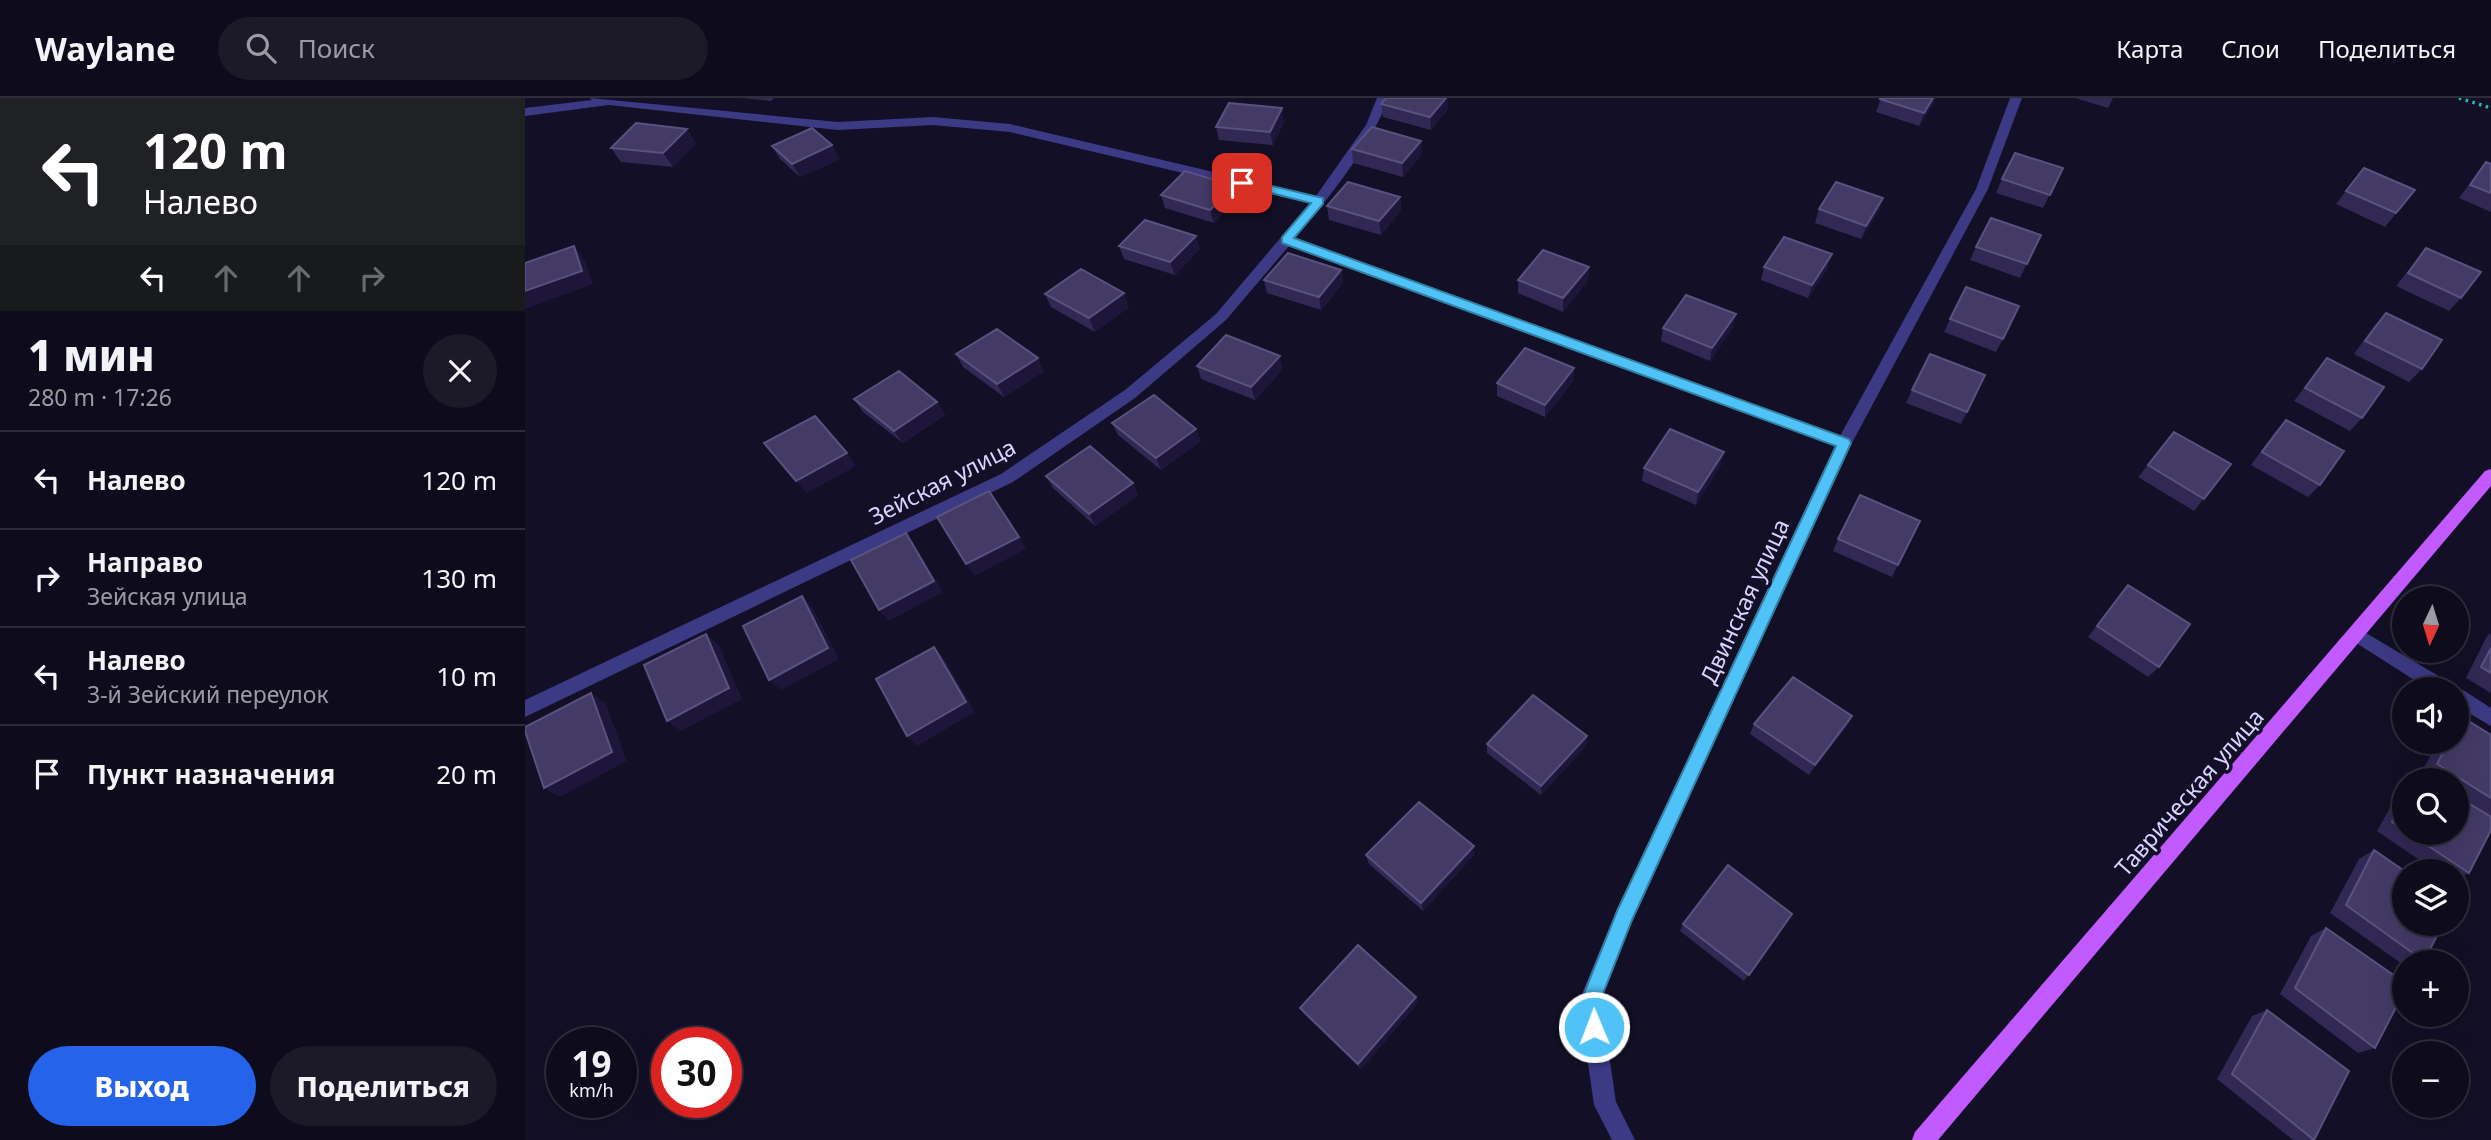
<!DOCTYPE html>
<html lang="ru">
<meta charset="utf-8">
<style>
body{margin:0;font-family:"Noto Sans",sans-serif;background:#1c1929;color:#f1f3f6;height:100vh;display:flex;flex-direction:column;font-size:26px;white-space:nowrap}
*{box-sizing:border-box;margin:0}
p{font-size:23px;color:#9b9ba3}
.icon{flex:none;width:38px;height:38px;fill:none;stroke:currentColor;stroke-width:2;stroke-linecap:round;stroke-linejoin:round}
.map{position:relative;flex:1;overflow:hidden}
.details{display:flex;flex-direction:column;background:#0e0b1c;width:525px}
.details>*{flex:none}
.banner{background:#202124;color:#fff;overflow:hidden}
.needle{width:46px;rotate:184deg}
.buttons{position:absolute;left:1867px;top:488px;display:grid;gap:14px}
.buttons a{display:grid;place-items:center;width:77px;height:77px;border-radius:50%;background:#0e0b1c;box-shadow:0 7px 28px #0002,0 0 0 2px #2e2b3b;font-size:35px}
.speed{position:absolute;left:21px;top:929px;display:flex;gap:14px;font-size:35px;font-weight:700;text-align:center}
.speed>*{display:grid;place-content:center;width:91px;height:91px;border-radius:50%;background:#0e0b1c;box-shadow:0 7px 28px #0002,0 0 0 2px #2e2b3b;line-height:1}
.speed small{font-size:18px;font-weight:400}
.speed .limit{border:10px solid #d22;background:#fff;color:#111}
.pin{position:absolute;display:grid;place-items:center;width:60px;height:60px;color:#fff;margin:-30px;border-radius:14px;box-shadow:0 4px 10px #0006}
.me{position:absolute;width:77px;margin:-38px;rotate:359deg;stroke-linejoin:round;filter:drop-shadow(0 0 5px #0008)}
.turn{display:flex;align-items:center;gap:24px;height:147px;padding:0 28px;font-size:32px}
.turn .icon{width:91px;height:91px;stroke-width:2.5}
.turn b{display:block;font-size:49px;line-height:60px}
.lanes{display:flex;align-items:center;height:66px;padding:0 28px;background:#0003;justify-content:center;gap:35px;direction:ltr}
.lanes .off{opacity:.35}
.round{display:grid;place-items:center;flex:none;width:74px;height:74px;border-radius:37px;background:#1c1929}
.head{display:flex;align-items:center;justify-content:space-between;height:119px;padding:0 28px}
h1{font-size:42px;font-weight:800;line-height:52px}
.button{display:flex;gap:14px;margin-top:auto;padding:14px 28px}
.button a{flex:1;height:80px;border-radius:42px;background:#2563eb;color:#fff;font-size:28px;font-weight:800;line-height:80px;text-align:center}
.button a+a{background:#1c1929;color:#f1f3f6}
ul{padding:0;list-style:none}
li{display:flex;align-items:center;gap:21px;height:98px;padding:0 28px;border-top:2px solid #2e2b3b}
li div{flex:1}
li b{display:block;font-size:26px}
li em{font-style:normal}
header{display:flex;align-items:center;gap:42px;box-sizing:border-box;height:98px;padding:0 35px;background:#0e0b1c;border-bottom:2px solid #2e2b3b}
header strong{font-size:33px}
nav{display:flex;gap:38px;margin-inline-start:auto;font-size:24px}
.search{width:490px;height:63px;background:#1c1929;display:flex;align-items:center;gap:18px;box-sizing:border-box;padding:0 24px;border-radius:38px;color:#9b9ba3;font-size:26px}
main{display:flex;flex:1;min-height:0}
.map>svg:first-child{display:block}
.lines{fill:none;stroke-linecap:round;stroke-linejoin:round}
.path{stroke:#2fb8b0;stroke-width:3.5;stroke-dasharray:2.5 4.5;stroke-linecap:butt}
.street{fill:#3d3a85;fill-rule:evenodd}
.primary{fill:#c25bff;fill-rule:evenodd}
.wall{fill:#312854}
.shaded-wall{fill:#1d163a}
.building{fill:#433a66;stroke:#5a527e;stroke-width:2}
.route{fill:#4fc3f7;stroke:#337fa1;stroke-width:2}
.labels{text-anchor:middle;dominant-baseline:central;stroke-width:7;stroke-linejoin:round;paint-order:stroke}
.street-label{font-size:23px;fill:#d9d4ff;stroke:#130f26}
</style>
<header>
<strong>Waylane</strong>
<div class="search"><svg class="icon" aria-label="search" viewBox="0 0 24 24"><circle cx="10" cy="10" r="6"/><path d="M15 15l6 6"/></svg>Поиск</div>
<nav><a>Карта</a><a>Слои</a><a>Поделиться</a></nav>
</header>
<main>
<section class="details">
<div class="banner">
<div class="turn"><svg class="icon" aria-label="left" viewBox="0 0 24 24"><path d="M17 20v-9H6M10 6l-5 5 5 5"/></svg><div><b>120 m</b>Налево</div></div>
<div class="lanes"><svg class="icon" aria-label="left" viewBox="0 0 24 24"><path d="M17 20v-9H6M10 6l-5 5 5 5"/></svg><svg class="icon off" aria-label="ahead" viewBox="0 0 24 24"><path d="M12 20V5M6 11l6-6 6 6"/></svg><svg class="icon off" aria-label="ahead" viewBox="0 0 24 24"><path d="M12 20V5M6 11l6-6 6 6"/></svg><svg class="icon off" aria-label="right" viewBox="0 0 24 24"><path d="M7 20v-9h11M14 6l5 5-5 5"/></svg></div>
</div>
<div class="head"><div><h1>1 мин</h1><p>280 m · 17:26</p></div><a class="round"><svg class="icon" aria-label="close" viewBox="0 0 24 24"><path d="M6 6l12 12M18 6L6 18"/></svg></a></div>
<ul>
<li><svg class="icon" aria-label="left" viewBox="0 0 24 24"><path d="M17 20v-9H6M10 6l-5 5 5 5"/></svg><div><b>Налево</b></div><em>120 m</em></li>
<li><svg class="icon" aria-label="right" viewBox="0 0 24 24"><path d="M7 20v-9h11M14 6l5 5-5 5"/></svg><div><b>Направо</b><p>Зейская улица</p></div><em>130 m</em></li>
<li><svg class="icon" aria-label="left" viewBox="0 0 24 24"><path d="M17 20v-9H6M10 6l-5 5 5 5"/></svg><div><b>Налево</b><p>3-й Зейский переулок</p></div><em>10 m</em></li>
<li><svg class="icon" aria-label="arrive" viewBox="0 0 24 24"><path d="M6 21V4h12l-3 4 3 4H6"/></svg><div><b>Пункт назначения</b></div><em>20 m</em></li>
</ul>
<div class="button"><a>Выход</a><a>Поделиться</a></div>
</section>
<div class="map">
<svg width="1966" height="1042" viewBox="0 0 1966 1042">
<rect width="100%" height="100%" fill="#130f26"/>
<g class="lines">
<path class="path" d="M1934,0L1966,10"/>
<path class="street" d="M65,0L313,24L408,19L485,26L791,98L841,27L852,0H864C843,52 805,98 770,140L1315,338L1451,91L1485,0H1497L1463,91L1327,345L1108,822L1076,903L1091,1004L1110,1042H1087L1069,1007L1054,903L1092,811L1310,348L764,148L701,222L610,300L488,384L0,619V602L476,376L600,292L691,216L785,105L485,34L408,27L313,32L84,7L0,18V10L67,2Z
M1831,529L1927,586L1930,591L1938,592L1966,610V628L1932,608V592H1905L1825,541L1822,536L1825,531Z"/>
<path class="primary" d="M1966,371V388L1413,1042H1387L1390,1034L1960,373Z"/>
</g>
<path class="wall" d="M215,0H249L246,3Z
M1356,0L1409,5L1394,28L1351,14Z
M1550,0H1588L1583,10Z
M856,6L923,11L906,32L858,19Z
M759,24L748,47L694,42L691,29Z
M171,45L148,69L96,64L86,50Z
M247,48L315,61L275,79L255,61Z
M827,51L897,56L878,79L828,65Z
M1961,64L1966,66V114L1934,100Z
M1538,70L1518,110L1471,95L1477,81Z
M1890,92L1860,129L1811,106L1821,93Z
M636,97L712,101L689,125L640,110Z
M875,99L876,112L856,137L804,122L802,108Z
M1358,100L1354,113L1336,141L1290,125L1294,111Z
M1516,137L1495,180L1445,162L1451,149Z
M594,148L675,151L650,177L599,161Z
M1901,150L1936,200L1924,213L1871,188Z
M1064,169L1063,182L1038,214L993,195V182Z
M1239,169L1303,170L1283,200L1236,182Z
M816,172L818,185L796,212L742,195L739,182Z
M520,196L604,209L570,234L526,209Z
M1861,215L1897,271L1884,284L1829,256L1849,228Z
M1425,221L1478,241L1471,254L1419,234Z
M1208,229L1185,263L1136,243L1138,230Z
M431,256L519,273L479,299L438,269Z
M1802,260L1837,320L1825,333L1769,303Z
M672,268L758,271L730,302L676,281Z
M1049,270L1048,283L1020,319L972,298V285Z
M1460,277L1436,326L1381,305L1387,292Z
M329,301L412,304L420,317L378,345L338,314Z
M1761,322L1795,387L1783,399L1726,367L1750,334Z
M587,325L676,343L636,372L593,337Z
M1706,366L1669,413L1613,379L1623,367Z
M1196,367L1171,407L1117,383L1119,370Z
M521,378L608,385L613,397L570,428L528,390Z
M1395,423L1367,479L1308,453L1313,441Z
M1603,487L1634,569L1623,579L1563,539Z
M1966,535V595L1941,580L1962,538Z
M1327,618L1322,628L1284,677L1225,636L1229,626Z
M1937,619L1966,637V732L1944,775L1932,781V774H1912L1852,733L1880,683V735H1932V682H1880L1894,674L1896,675L1913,644H1932V622Z
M1062,638L1061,648L1016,697L962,655V646Z
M1849,752L1899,863L1894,864H1880V868L1805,815L1834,761Z
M841,757H949L898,813L844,766Z
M1267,816L1219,883L1155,833L1158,826Z
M1801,830L1850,950L1833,955L1755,896L1786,838Z
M891,899L893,905L836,971L779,916L775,910Z
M1742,912L1789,1042H1768L1692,981L1727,918Z"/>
<path class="shaded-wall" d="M921,0H923V11L906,32L905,19Z
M1408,0H1411L1409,5L1394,28L1399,15Z
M757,10L759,24L748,47L745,34Z
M162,31L171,45L148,69L138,55Z
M896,43L897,56L878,79L877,65Z
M307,47L315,61L275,79L267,66Z
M709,88L712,101L689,125L685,112Z
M875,99L876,112L856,137L854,123Z
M1358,100L1354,113L1336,141L1341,128Z
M671,138L675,151L650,177L645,164Z
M49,148L60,162L68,186L0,211V193Z
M1307,156L1303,170L1283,200L1287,187Z
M1064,169L1063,182L1038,214V200Z
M816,172L818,185L796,212L794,199Z
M599,195L604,209L570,234L564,220Z
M1211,216L1208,229L1185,263L1187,250Z
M755,258L758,271L730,302L726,289Z
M513,260L519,273L479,299L472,286Z
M1049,270L1048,283L1020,319V307Z
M412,304L420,317L378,345L369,333Z
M671,331L676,343L636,372L631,360Z
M1199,354L1196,367L1171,407L1173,394Z
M322,355L331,368L282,395L271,383Z
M608,385L613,397L570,428L564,416Z
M381,435L390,447L418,494L364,523L354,512Z
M494,439L501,451L450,478L441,466Z
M277,498L288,510L314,561L256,592L244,582Z
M181,536L194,547L217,601L156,633L142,623Z
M409,549L419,560L450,614L392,648L382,638Z
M66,595L81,606L102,663L35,699L19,690Z
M1327,618L1322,628L1284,677L1290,667Z
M1062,638L1061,648L1016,697V688Z
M949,748V757L898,813L896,805Z
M891,899L893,905L836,971L833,966Z"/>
<path class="building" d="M861,0H921L905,19L856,6Z
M1356,0H1408L1399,15L1355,1Z
M704,5L757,10L745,34L691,29Z
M111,25L162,31L138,55L86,50Z
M847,29L896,43L877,65L827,51Z
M287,30L307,47L267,66L247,48Z
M1490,55L1538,70L1525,97L1477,81Z
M1961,64L1966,66V95L1945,87Z
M1839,70L1890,92L1871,115L1821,93Z
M660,73L709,88L685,112L636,97Z
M823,84L875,99L854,123L802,108Z
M1311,84L1358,100L1341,128L1294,111Z
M1466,120L1516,137L1502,166L1451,149Z
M620,122L671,138L645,164L594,148Z
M1259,139L1307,156L1287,187L1239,169Z
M49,148L57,173L0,193V165Z
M1901,150L1956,174L1936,200L1883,175Z
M1018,152L1064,169L1038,200L993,182Z
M763,155L816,172L794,199L739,182Z
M556,171L599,195L564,220L520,196Z
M1441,189L1494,208L1478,241L1425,221Z
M1161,197L1211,216L1187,250L1138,230Z
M1861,215L1917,242L1897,271L1840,243Z
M472,231L513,260L472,286L431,256Z
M701,237L755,258L726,289L672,268Z
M1000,250L1049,270L1020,307L972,285Z
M1405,256L1460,277L1442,314L1387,292Z
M1802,260L1859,289L1837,320L1780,290Z
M374,273L412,304L369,333L329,301Z
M629,297L671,331L631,360L587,325Z
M290,318L322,355L271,383L239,345Z
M1761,322L1819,353L1795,387L1737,354Z
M1145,331L1199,354L1173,394L1119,370Z
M1649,334L1706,366L1679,401L1623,367Z
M565,348L608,385L564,416L521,378Z
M464,393L494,439L441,466L412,419Z
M1335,397L1395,423L1373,467L1313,441Z
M381,435L409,483L354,512L326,462Z
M1603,487L1665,526L1634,569L1572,528Z
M277,498L303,550L244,582L218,528Z
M181,536L204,590L142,623L119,567Z
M409,549L441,604L382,638L351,581Z
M1966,550V575L1956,569Z
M1268,579L1327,618L1290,667L1229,626Z
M66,595L87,654L19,690L0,633V629Z
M1008,597L1062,638L1016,688L962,646Z
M1937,619L1966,637V700L1912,666L1924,644H1932V628Z
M1894,674L1908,682H1889Z
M1932,698L1966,719V732L1944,775L1884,735H1932Z
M1880,701V732L1867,724Z
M894,704L949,748L896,805L841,757Z
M1849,752L1881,774H1880V826H1918L1899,863L1821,807Z
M1203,767L1267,816L1224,877L1158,826Z
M1801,830L1880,885V892L1850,950L1770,890Z
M833,847L891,899L833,966L775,910Z
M1742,912L1824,973L1789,1042L1707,976Z"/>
<path class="route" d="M717,81L798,100V106L769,140L1324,341L1326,345L1107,822L1075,903L1079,929L1076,936L1069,939L1062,936L1056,903L1093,811L1311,348L757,145V139L786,105L713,87L711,85Z"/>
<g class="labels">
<g class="street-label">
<text transform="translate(417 383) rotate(-27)">Зейская улица</text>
<text transform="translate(1219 503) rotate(-65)">Двинская улица</text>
<text transform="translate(1664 694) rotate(-49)">Таврическая улица</text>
</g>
</g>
</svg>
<div class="buttons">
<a><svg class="needle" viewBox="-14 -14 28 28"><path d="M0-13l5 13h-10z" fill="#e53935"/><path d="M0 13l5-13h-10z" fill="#9b9ba3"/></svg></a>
<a><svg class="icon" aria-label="sound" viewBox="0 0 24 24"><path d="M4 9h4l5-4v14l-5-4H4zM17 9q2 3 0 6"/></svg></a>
<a><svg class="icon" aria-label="search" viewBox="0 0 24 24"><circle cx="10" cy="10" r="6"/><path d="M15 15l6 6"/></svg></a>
<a><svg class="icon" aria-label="layers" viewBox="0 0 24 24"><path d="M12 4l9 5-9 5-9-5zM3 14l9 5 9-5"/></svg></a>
<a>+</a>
<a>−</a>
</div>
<div class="speed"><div>19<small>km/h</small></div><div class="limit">30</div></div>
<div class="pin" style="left:717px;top:85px;background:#d93025"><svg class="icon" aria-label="arrive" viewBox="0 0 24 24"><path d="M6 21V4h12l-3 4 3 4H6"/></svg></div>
<svg class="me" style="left:1069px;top:929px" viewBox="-20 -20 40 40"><circle r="17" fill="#4fc3f7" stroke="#fff" stroke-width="3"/><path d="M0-11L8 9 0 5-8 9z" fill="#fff"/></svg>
</div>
</main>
